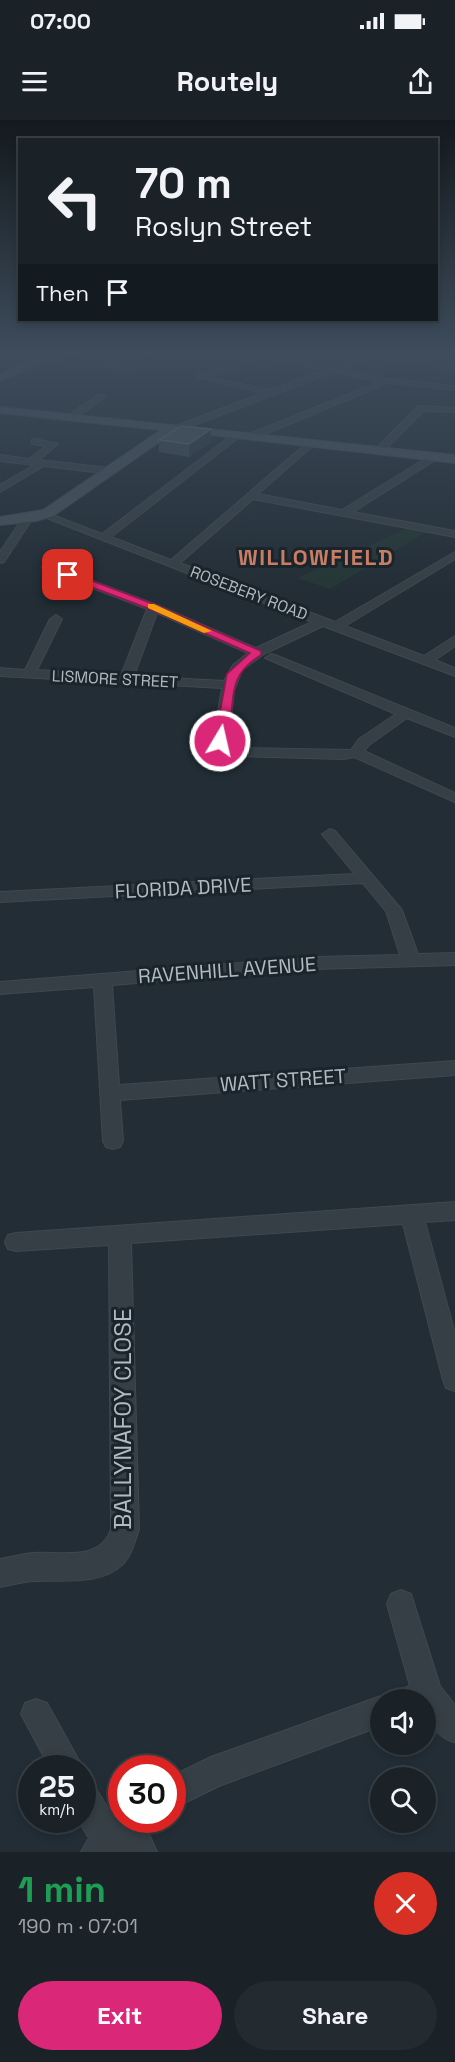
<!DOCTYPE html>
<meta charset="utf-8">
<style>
body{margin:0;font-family:"Space Grotesk",sans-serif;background:#232a30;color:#f1f3f6;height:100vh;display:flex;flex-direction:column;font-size:22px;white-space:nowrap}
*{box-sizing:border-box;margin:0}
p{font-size:20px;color:#9fa4a8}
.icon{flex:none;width:33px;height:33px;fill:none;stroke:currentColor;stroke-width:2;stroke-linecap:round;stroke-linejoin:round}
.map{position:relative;height:1732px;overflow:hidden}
.side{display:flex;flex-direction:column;background:#1a2228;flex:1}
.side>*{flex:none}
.guide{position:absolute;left:18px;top:18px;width:420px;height:183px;border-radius:0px;box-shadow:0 3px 9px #0003,0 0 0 2px #383f45;background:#1a2228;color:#f1f3f6;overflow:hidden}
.tools{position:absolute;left:370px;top:1569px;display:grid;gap:12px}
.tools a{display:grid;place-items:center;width:66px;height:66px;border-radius:50%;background:#1a2228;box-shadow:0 3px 9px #0003,0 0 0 2px #383f45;font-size:30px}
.speed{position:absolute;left:18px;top:1635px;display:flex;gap:12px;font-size:30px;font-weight:700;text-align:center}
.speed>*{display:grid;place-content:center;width:78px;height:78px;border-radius:50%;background:#1a2228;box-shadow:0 3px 9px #0003,0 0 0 2px #383f45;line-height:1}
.speed small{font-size:15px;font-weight:400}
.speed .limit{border:9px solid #d22;background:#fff;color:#111}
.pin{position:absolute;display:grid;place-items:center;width:51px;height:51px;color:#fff;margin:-26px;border-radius:12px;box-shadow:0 3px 9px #0006}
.me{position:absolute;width:66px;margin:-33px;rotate:9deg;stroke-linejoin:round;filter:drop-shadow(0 0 4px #0008)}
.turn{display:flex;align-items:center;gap:21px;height:126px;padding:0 18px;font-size:27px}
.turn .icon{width:78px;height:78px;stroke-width:2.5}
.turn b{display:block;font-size:42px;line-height:51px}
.then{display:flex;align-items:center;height:57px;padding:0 18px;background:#0003;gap:12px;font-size:22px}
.round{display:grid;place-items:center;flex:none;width:63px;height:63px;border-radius:32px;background:#232a30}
.headline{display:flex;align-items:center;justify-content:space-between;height:102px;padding:0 18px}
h1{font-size:36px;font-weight:600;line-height:45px;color:#1e9e55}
.cta{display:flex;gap:12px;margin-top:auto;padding:12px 18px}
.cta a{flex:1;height:69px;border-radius:36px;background:#db2777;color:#fff;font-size:24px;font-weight:600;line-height:69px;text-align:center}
.cta a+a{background:#232a30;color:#f1f3f6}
.status{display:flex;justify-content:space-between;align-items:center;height:42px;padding:0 30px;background:#1a2228;direction:ltr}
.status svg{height:16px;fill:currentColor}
header{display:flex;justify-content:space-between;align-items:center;height:78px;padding:0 18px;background:#1a2228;font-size:27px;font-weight:600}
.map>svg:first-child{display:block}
.green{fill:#243635}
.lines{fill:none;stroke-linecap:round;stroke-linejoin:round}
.street-casing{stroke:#3f484f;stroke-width:2}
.secondary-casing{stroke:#3f484f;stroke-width:2}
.street{fill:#353f45;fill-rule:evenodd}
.secondary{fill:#444f58;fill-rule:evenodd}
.wall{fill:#3a4851}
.shaded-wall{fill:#2b3840}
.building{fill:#47545d;stroke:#57646d;stroke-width:1.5}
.route{fill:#db2777;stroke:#8e194d;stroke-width:1.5}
.slow{fill:#f59e0b}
.labels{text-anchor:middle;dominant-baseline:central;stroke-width:6;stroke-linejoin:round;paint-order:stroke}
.far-street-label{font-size:16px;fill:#b0bac2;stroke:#1b242a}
.street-label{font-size:20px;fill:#b0bac2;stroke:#1b242a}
.far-district-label{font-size:22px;font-weight:bold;letter-spacing:1.5px;fill:#c77e65;stroke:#1b242a}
.near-street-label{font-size:24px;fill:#b0bac2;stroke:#1b242a}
</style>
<div class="status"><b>07:00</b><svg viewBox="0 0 49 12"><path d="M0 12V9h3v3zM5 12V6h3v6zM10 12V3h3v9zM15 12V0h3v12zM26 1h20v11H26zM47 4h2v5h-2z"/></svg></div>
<header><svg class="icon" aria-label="menu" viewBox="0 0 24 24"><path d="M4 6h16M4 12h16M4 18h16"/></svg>Routely<svg class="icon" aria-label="share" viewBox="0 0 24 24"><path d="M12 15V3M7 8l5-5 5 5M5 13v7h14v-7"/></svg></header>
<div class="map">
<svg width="455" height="1732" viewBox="0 0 455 1732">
<rect width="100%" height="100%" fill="#222d35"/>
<path class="green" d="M408,408L427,412L330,469L297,458Z"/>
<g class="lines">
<g class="street-casing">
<path id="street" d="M146,232H159L111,244L128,248V252L98,244Z
M248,232H264L333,247L373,232L453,245H455L453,249L373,237L341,249L387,259L455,266V270L388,263L258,317H252V313L379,262L334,252L184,309H178V305L263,273L196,257L254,235ZM263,237L325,250L271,270L208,257Z
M99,274L106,276L75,299H69V295Z
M418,286L455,288V292L423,291L383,332H377V328Z
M236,312L243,314L111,417L171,440L309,321L316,323L258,374L342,390L431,335H437V339L353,392L455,411V417L253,379L180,443L335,502L455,432V439L345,506L424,536L455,516V526L435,540L455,548V556L323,506L264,534L242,550L234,571L228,623L239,628L351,630L359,619L396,594L265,538L271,534L275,535L455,608V617L407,598L369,625L364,631L455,673V682L354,637L344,639L237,636L217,629L213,621L222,568L0,556V548L25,550L50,499L56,495L62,499L37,550L121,555L147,489L43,449L42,447L47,444L157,485L256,528L312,502L39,395L47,393L102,414ZM157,493L248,533L233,545L224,561L134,556Z
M35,319L58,324L39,340L110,348L115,351L110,354L44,346L0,372V365L34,345L0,341V335L29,339L46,326L32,324V320Z
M24,396L33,398L4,442L0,443V432Z
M330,709L335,711L402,790L418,834L455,833V845L317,849L112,865L119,965L455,941V955L120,980L123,1021L120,1027L113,1029L106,1027L103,1021L94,867L0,874V862L317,837L400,835L386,791L363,763L0,782V772L355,754L322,714Z
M455,1082V1100L425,1102L455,1214V1271L446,1268L443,1260L403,1104L131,1123L139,1409C135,1421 132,1434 124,1443C101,1467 61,1459 33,1461C22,1462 11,1465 0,1467V1439C11,1437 22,1434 33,1433C60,1431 101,1442 111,1409L109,1125L16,1131L8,1129L5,1122L8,1115L16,1113Z
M401,1470L411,1474L440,1566L455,1585V1622H453C433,1614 426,1600 426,1580H398L402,1569L410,1566L387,1484L391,1474Z
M381,1576L390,1580H381V1606L219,1666L172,1689V1656L211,1637Z
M36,1579L47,1583L83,1648L82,1649L50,1648L21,1594L25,1583Z
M82,1659L93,1664L114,1698L122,1692V1700H153L148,1712L157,1732H81L89,1718L78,1700H82Z"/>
</g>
<g class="secondary-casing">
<path id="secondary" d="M69,232H89L40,244L0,261V254L33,240Z
M0,287L455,335V343L175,311L53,396L36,401L0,405V397L43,390L161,310L0,293Z"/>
</g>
<use href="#street" class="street"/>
<use href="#secondary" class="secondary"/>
</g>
<path class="wall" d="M159,320L211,322L189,337L159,332Z"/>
<path class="shaded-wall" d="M211,309V322L189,337V324Z"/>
<path class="building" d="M181,306L211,309L189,324L159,320Z"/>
<linearGradient id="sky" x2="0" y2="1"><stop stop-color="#13191d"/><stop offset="0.49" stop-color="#3e4c5c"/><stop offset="1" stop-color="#3e4c5c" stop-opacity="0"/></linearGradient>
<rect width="455" height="475" fill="url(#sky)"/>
<path class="route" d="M65,453H71L156,485L261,531V535C220,560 240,587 224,623L215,621L227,554L250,533L150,489L65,457Z"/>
<path class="slow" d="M148,484H154L212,511L204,513L148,488Z"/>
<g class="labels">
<g class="far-street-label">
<text transform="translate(249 473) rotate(21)">ROSEBERY ROAD</text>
<text transform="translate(115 559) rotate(3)">LISMORE STREET</text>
</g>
<g class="street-label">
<text transform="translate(183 768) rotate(-3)">FLORIDA DRIVE</text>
<text transform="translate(227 850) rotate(-4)">RAVENHILL AVENUE</text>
<text transform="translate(283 960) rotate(-4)">WATT STREET</text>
</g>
<g class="far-district-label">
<text x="316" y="437">WILLOWFIELD</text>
</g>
<g class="near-street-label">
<text transform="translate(122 1299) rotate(-90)">BALLYNAFOY CLOSE</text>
</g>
</g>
</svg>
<div class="tools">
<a><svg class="icon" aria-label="sound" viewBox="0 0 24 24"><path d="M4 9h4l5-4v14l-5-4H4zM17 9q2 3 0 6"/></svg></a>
<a><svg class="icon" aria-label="search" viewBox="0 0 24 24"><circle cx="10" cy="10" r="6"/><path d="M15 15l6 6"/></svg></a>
</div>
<div class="speed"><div>25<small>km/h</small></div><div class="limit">30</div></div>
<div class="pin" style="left:68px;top:455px;background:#d93025"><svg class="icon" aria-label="arrive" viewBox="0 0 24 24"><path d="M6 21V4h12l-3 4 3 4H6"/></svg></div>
<svg class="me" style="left:220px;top:621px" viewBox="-20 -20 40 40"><circle r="17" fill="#db2777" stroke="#fff" stroke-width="3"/><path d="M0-11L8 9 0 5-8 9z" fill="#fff"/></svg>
<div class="guide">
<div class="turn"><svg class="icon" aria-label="left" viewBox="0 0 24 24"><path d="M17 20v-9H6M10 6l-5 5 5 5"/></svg><div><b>70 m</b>Roslyn Street</div></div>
<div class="then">Then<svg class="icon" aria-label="arrive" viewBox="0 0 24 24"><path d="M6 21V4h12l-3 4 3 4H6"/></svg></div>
</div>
</div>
<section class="side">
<div class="headline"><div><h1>1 min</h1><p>190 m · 07:01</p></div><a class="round" style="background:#d93025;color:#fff"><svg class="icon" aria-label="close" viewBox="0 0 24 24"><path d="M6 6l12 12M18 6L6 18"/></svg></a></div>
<div class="cta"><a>Exit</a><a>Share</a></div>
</section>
